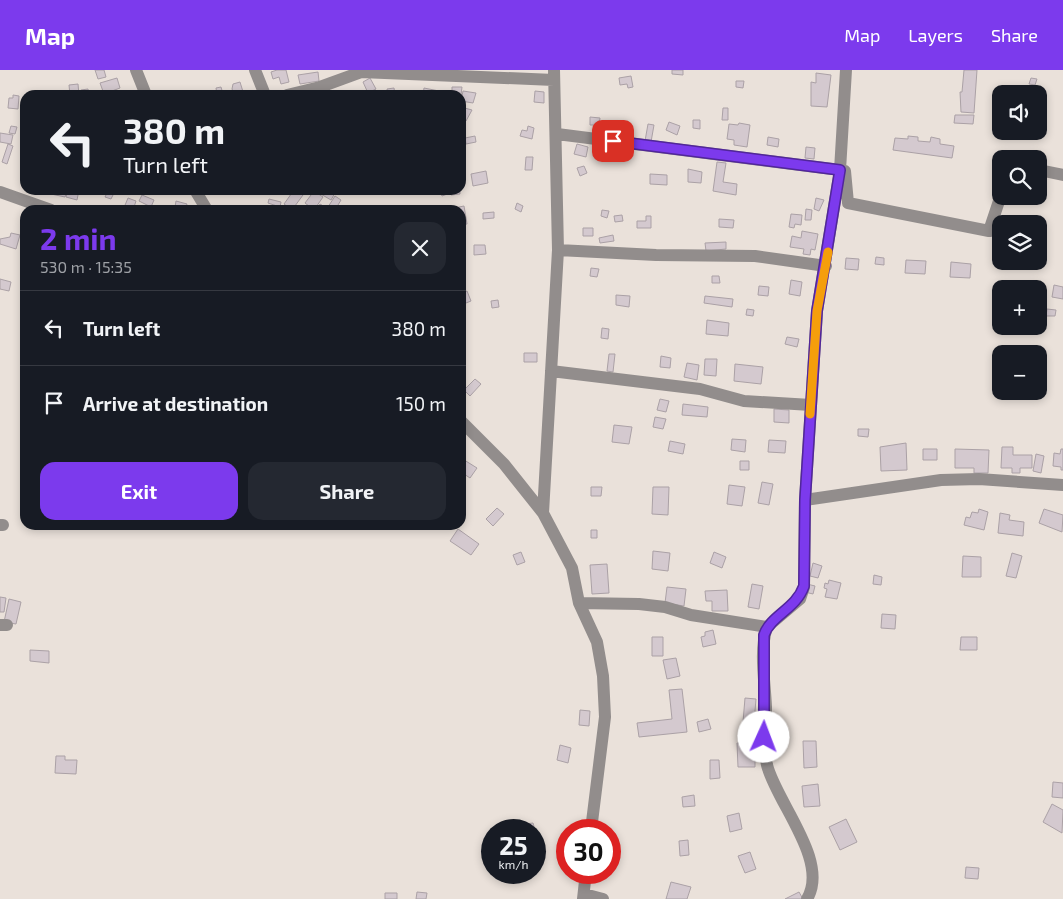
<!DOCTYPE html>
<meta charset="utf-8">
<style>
body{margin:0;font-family:"Exo 2",sans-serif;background:#242831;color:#f1f3f6;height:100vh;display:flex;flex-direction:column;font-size:19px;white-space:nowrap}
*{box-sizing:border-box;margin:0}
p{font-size:16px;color:#9ea1a6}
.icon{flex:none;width:28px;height:28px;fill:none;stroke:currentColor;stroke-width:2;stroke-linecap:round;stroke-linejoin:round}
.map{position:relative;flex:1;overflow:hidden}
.details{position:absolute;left:20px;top:135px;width:446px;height:325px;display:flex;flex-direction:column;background:#171b24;border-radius:15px;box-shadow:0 2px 8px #0003}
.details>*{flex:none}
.banner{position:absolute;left:20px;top:20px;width:446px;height:105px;border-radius:15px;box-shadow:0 2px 8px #0003;background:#171b24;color:#f1f3f6;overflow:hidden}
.buttons{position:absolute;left:992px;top:15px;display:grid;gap:10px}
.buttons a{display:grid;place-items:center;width:55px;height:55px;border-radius:10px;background:#171b24;box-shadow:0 2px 8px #0003;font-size:25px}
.speed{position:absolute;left:481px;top:749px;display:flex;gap:10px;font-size:25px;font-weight:700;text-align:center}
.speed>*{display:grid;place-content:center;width:65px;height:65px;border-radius:50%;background:#171b24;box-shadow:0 2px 8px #0003;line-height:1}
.speed small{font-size:12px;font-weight:400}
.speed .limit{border:8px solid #d22;background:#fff;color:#111}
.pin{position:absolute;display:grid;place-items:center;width:42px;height:42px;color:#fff;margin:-21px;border-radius:10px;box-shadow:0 2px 8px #0006}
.me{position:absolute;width:55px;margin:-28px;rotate:2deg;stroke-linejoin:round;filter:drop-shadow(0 0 4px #0008)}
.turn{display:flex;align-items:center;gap:18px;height:105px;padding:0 20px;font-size:22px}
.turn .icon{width:65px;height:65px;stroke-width:2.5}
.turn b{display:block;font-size:35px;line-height:42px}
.round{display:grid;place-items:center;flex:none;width:52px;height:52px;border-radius:15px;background:#242831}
.head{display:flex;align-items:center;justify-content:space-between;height:85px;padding:0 20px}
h1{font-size:30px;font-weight:700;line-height:38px;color:#7c3aed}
.primary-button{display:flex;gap:10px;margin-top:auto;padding:10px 20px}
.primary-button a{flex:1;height:58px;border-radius:15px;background:#7c3aed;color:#fff;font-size:20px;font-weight:700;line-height:58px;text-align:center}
.primary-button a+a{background:#242831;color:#f1f3f6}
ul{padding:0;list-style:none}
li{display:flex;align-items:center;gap:15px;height:75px;padding:0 20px;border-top:1px solid #363941}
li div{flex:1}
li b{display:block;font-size:19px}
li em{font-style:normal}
header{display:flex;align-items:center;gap:30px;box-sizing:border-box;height:70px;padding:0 25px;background:#7c3aed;color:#fff}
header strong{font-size:24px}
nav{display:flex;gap:28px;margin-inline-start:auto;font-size:18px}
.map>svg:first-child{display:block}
.building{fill:#d4c9cf;stroke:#aba1a6}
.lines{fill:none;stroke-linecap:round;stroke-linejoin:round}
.minor{stroke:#928d8c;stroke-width:12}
.route-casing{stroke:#51269a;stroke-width:12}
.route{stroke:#7c3aed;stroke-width:9}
.slow{stroke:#f59e0b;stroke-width:9}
</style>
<header>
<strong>Map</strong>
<nav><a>Map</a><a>Layers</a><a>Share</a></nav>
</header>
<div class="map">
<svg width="1063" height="829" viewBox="0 0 1063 829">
<rect width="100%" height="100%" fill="#eae1da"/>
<path class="building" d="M95,0H104L106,7L98,9Z
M277,0H286L289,12L281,14L279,7L273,9L271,2Z
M672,0H683V5L672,4Z
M964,0H977L974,43L961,42L960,22H962Z
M318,2L319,11L300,14L298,5Z
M816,3L831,5L827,37L811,36V12L816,13Z
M631,6L633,17L628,18L627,14L620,15L619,8Z
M117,8L120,18L104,24L100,13Z
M370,8L376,19L368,23L363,12Z
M1031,8L1037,9L1035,15L1029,14Z
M736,11H744L743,18L736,17Z
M240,12L244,25L234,24L232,19L233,14Z
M78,14L79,25H70L69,15Z
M221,17L223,24L217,25L216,18Z
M452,17H462L461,25H452Z
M394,18L395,25H388L387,19Z
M424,18L439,21V25H423Z
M88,19L89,25H81V20Z
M463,21L476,23L473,33L461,31Z
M535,21L544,22V33L534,32Z
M13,25L19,26L18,39L8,38L9,28H13Z
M461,37L472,40L466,51L461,50Z
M723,38H728V50H722Z
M955,45H974L973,54L954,53Z
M590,47L600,48L599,55H590Z
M693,50H700V59L693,58Z
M669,52L680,56L677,65L666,60Z
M739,53L750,55L747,77L734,75V70L727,69L729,54L738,55Z
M648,54L654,55L651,72L645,71Z
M11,56L17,57L15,64L9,63Z
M528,56L534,58L532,69L520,66L522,60L527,61Z
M0,63L13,65L11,74L0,72Z
M475,66L476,72L466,74L465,68Z
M908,66L918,67V71L930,72L931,67L940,69V74L954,76L952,88L893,80L895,68L908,69Z
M768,67L779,69L778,77L767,75Z
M8,74L13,76L7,94L2,92Z
M577,74L588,77L586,87L574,84Z
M806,77L815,78L814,89L805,88Z
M526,87H533L532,100H525Z
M717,92L726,93L723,112L737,114L736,125L713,121Z
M584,96L587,103L580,106L577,98Z
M688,99L702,102L701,113L688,112Z
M486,101L488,113L473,116L471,104Z
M650,104L667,105V115L650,114Z
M52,120H67L65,127L51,124Z
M68,120H79L77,130L66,127Z
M294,120L303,125L292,140L284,134Z
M321,120H330L335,123L331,130L319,123Z
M439,120H448L450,123L442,126Z
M451,120H460V124L451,125Z
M108,121L114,123L111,129L105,127Z
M314,121L323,127L314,140L305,133Z
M142,125L154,130L151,137L139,131Z
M335,126L341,130L335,140H332L328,137Z
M128,128L136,131L133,140H123Z
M816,128L824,130L819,141L814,139Z
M269,129L281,132L280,137L268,133Z
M176,131L187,134L185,140L175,137Z
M517,133L523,136L521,142L515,139Z
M320,134L330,140H316Z
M464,136L467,154L461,155V140H454V138Z
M806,139L812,140L811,150H805Z
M602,140L609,141L607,148L601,146Z
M494,142V148L483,149V143Z
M791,144L802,145L801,155L795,154L794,158L789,157Z
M622,145L623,151L615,152L614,146Z
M646,146H651V158H637V151H646Z
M719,149L734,150L733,158L719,157Z
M583,158H593V166H583Z
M802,161L818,164L815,180L811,179L810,185L803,184L804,179L790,177L792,166L801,168Z
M11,163L20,165L16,179L0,174V169L10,167Z
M613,165L614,171L600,173L599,168Z
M726,172V179L706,181L705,173Z
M474,175H485L486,184L474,185Z
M876,187L884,188V195L875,194Z
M846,188L859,189L858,200L845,199Z
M906,190L926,191L925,204L905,203Z
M951,192L971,194L970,208L950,207Z
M591,198L599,199L597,207L590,206Z
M712,206H719L720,213H712Z
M0,209L11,212L9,221L0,219Z
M791,210L802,212L800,226L789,224Z
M1054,215L1063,217V229L1052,227Z
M759,216L769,217L768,226L758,225Z
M467,221L471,231L461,235V224Z
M616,225L630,226L629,237L616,235Z
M705,226L733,229L732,237L704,233Z
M498,230L499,237L492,238L491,231Z
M747,239L754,240L753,246L746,245Z
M1047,239L1056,240L1055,246H1046Z
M707,250L729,253L728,266L706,264Z
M602,258L609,259L608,269L601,268Z
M787,267L799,269L797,277L785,274Z
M524,283H537V292H524Z
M609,284H615L613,302L607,301Z
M661,286L671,288L670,298L660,297Z
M705,289H717L716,306L704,305Z
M687,293L699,295L697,310L684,307Z
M735,294L763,297L761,314L734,311Z
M475,309L481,314L470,326L464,320Z
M660,329L669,331L666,342L657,340Z
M683,334L708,337L707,347L682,345Z
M774,339L789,340V353L774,352Z
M655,347L666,349L663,359L653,357Z
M614,355L632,357L629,374L612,372Z
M858,359H869L868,367L858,366Z
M732,369L746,370L745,382L731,380Z
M769,370L786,371L785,383L768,382Z
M670,371L685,374L683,384L668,381Z
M906,373L907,400L881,401L880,377Z
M1002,377H1013V385H1032V398H1020V403H1012V398H1001Z
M923,379H937V390H923Z
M955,379L989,380L988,403H974V398H955Z
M1061,379H1063V400H1061V397L1053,396L1054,383L1060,384Z
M1036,384L1044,386L1041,403L1033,401Z
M461,388L477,398L470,408L461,402Z
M740,391H749V400H740Z
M762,412L773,414L769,435L758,433Z
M729,415L745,417L742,436L727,434Z
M591,417H602L601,426H591Z
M653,417H669L668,445L652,444Z
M497,438L504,444L493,456L486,449Z
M979,439L988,442L984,460L964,455L966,447L970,448L972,442L978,443Z
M1044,439L1063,445L1062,462L1039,453Z
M1000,443L1010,445L1009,450L1024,452L1023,466L998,463Z
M458,459L479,474L471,485L450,471Z
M591,460H597V468H591Z
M653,481L670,483L668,501L652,499Z
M521,482L525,492L517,495L513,485Z
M714,482L726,487L722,498L710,493Z
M1012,483L1022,486L1016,508L1006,506Z
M963,486L981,487V507H962Z
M813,493L822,496L818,508L810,506Z
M607,494L609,523L592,524L590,495Z
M874,505L882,507L881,515L873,514Z
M829,510L841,513L837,529L825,527L827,519L824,518L825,513L828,514Z
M752,514L763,516L759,539L748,537Z
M807,514L815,516L813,524L805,522Z
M667,517L686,519L684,536L665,533Z
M727,520L728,541H712V531H706L705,521Z
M0,527L6,528L4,542H0Z
M9,529L21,532L16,554L4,552Z
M882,544L896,545L895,559L881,558Z
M713,560L716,574L703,577L701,567L705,566V562Z
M652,567H663V586H652Z
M961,567H977V580H960Z
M30,580L49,581V593L30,591Z
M676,588L680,606L667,609L663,590Z
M682,619L687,662L639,667L637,653L672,649L669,620Z
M745,628L756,629L754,653L743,652Z
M580,640L590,641L589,656L579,655Z
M708,649L711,659L699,662L697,652Z
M803,671H816L817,697L804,698Z
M737,673H755V697H738Z
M560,675L571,678L568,693L557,690Z
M56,686H65V690H77L76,704L55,703Z
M710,690H719L720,708L710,709Z
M1053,712L1063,713V728L1052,727Z
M818,714L820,736L804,737L802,716Z
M694,725L695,736L683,737L682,727Z
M1052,734L1063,740L1062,763L1043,752Z
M739,743L742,759L730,762L727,746Z
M846,749L857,772L840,780L829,757Z
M533,753L535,760H526L525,754Z
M688,770L689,785L680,786L679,771Z
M750,782L756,799L745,803L738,786Z
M966,797L979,798L978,809L965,808Z
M671,812L691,817L687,829H666Z
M417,822L427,823L426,829H416Z
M799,822L803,829H785Z
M385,823H397V829H385Z"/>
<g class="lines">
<path class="minor" d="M136,0L146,25
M255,0L265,25
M287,25L320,17L361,2L554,10
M557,64L840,100
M1039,100L1063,105
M845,101L848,133L989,161L1001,125
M195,120L207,140
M0,122L51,140
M558,180L656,185L755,186L826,196
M551,301L700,319L744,331L811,335
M461,351L504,394L543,443L572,498L579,533L597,572L603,606L605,647L591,760
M805,430L941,410L979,409L1063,415
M543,443L558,180L554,0
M0,455H3
M579,533L639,534L665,537L691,545L767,557
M0,555H7
M584,824L603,829
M583,829L586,802
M807,829C830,791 776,732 767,695C763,676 766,656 766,637C765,611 759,582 767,557L800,529L804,517L805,430L817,241L840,100L846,0"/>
</g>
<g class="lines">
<g class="route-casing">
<path id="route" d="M613,71L840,100L817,241L805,430L804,516C796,539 771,545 764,565V667"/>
</g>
<use href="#route" class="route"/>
<path class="slow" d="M810,344L817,241L828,182"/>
</g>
</svg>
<div class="buttons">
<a><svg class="icon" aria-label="sound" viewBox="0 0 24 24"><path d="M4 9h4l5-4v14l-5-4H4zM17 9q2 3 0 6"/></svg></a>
<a><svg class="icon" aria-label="search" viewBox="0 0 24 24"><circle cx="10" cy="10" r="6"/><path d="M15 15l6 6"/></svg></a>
<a><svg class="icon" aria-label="layers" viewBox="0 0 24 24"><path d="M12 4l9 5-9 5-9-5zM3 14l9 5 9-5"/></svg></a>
<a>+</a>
<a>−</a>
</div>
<div class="speed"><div>25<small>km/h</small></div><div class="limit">30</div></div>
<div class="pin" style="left:613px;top:71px;background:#d93025"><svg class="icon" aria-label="arrive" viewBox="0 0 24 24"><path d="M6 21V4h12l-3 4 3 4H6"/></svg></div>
<svg class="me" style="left:764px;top:667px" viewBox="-20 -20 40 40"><circle r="19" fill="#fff"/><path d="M0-13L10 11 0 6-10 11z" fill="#7c3aed"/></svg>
<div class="banner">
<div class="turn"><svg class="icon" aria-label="left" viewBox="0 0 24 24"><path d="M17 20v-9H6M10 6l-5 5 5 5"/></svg><div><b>380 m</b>Turn left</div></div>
</div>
<section class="details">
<div class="head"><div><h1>2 min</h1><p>530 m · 15:35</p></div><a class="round"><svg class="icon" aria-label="close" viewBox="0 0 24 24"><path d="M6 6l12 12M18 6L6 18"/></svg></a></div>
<ul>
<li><svg class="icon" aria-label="left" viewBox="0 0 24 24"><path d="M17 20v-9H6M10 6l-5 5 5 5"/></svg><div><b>Turn left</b></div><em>380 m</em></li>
<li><svg class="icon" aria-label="arrive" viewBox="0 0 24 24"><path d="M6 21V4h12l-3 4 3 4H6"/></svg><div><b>Arrive at destination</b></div><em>150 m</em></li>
</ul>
<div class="primary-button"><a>Exit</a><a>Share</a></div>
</section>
</div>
